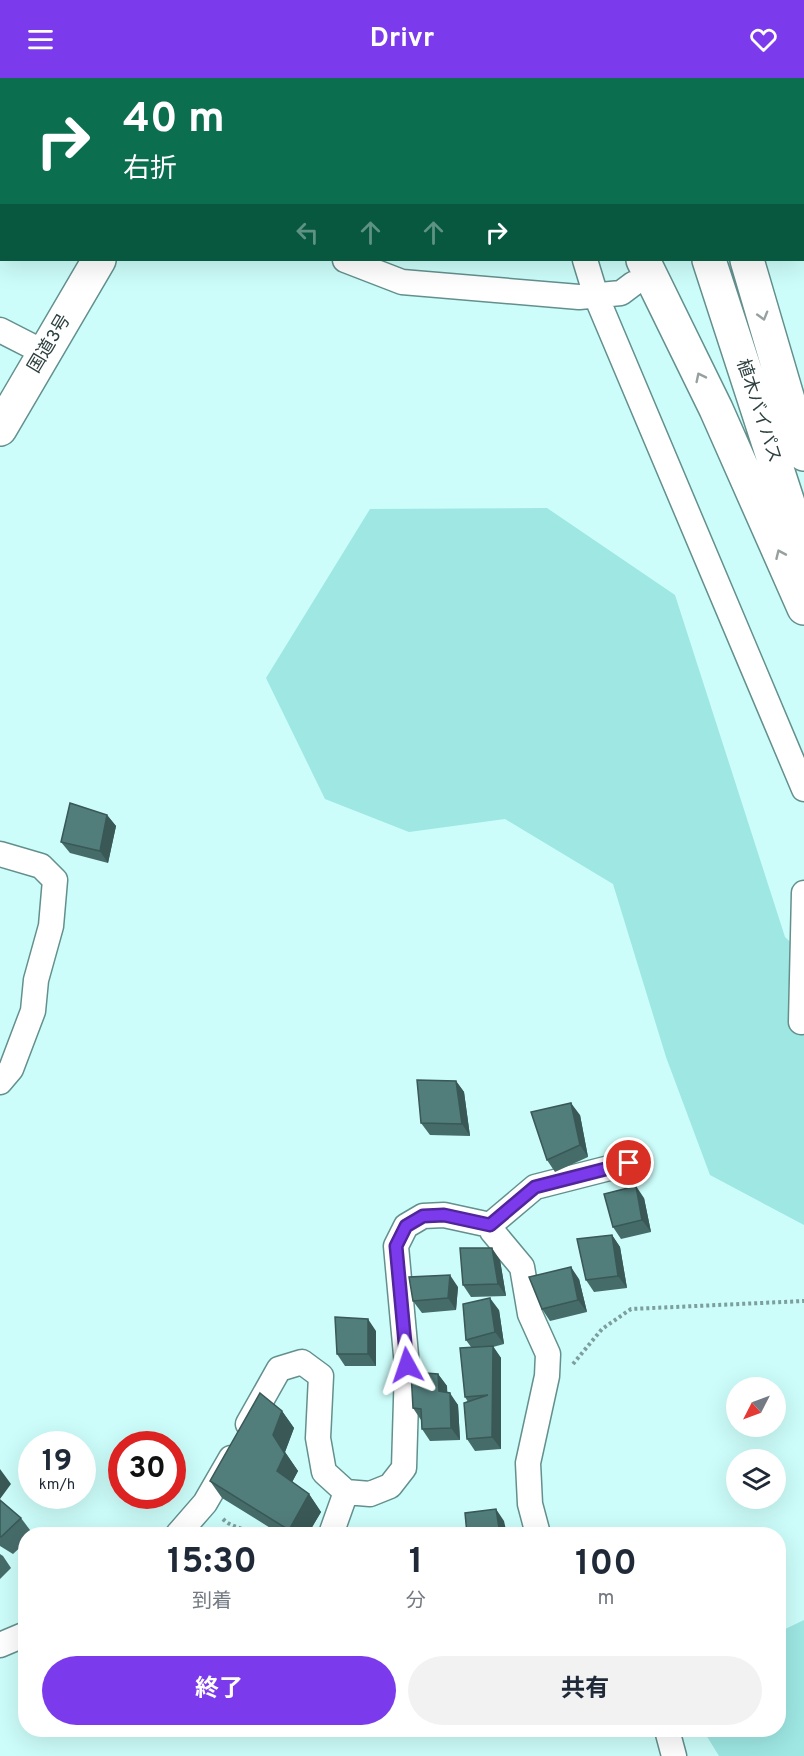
<!DOCTYPE html>
<html lang="ja">
<meta charset="utf-8">
<style>
body{margin:0;font-family:Overpass,"Noto Sans JP",sans-serif;background:#f2f2f3;color:#1f2937;height:100vh;display:flex;flex-direction:column;font-size:22px;white-space:nowrap}
*{box-sizing:border-box;margin:0}
p{font-size:20px;color:#747a83}
.icon{flex:none;width:33px;height:33px;fill:none;stroke:currentColor;stroke-width:2;stroke-linecap:round;stroke-linejoin:round}
.map{position:relative;flex:1;overflow:hidden}
.drawer{position:absolute;left:18px;top:1449px;width:768px;height:210px;display:flex;flex-direction:column;background:#fff;border-radius:24px;box-shadow:0 6px 24px #0002}
.drawer>*{flex:none}
.guide{position:absolute;left:0px;top:0px;width:804px;height:183px;box-shadow:0 6px 24px #0002;background:#0b6e4f;color:#fff;overflow:hidden}
.needle{width:39px;rotate:228deg}
.fabs{position:absolute;left:726px;top:1299px;display:grid;gap:12px}
.fabs a{display:grid;place-items:center;width:60px;height:60px;border-radius:50%;background:#fff;box-shadow:0 6px 24px #0002;font-size:30px}
.speed{position:absolute;left:18px;top:1353px;display:flex;gap:12px;font-size:30px;font-weight:700;text-align:center}
.speed>*{display:grid;place-content:center;width:78px;height:78px;border-radius:50%;background:#fff;box-shadow:0 6px 24px #0002;line-height:1}
.speed small{font-size:15px;font-weight:400}
.speed .limit{border:9px solid #d22;background:#fff;color:#111}
.pin{position:absolute;display:grid;place-items:center;width:51px;height:51px;color:#fff;margin:-26px;border:3px solid #fff;border-radius:50%;box-shadow:0 2px 6px #0007}
.me{position:absolute;width:66px;margin:-33px;rotate:355deg;stroke-linejoin:round;filter:drop-shadow(0 0 4px #0008)}
.turn{display:flex;align-items:center;gap:21px;height:126px;padding:0 24px;font-size:27px}
.turn .icon{width:78px;height:78px;stroke-width:2.5}
.turn b{display:block;font-size:42px;line-height:51px}
.lanes{display:flex;align-items:center;height:57px;padding:0 24px;background:#0003;justify-content:center;gap:30px;direction:ltr}
.lanes .off{opacity:.35}
.eta{display:flex;justify-content:space-evenly;align-items:center;height:102px;text-align:center}
.eta b{font-size:36px;font-weight:700;line-height:42px}
.cta{display:flex;gap:12px;margin-top:auto;padding:12px 24px}
.cta a{flex:1;height:69px;border-radius:36px;background:#7c3aed;color:#fff;font-size:24px;font-weight:700;line-height:69px;text-align:center}
.cta a+a{background:#f2f2f3;color:#1f2937}
header{display:flex;justify-content:space-between;align-items:center;height:78px;padding:0 24px;background:#7c3aed;color:#fff;font-size:27px;font-weight:700}
.map>svg:first-child{display:block}
.green{fill:#9ee7e3}
.lines{fill:none;stroke-linecap:round;stroke-linejoin:round}
.minor-casing{stroke:#63908d;stroke-width:27}
.trunk-casing{stroke:#63908d;stroke-width:36}
.path{stroke:#7c9e9c;stroke-width:4;stroke-dasharray:3 3;stroke-linecap:butt}
.minor{stroke:#fff;stroke-width:24}
.trunk{stroke:#fff;stroke-width:33}
.wall{fill:#466c6a}
.shaded-wall{fill:#395856}
.building{fill:#517d7b;stroke:#395856;stroke-width:1.5}
.oneway{stroke:#96a09f}
.route-casing{stroke:#51269a;stroke-width:15}
.route{stroke:#7c3aed;stroke-width:10}
.labels{text-anchor:middle;dominant-baseline:central;stroke-width:6;stroke-linejoin:round;paint-order:stroke}
.street-label{font-size:18px;fill:#2d403f;stroke:#fff}
</style>
<header><svg class="icon" aria-label="menu" viewBox="0 0 24 24"><path d="M4 6h16M4 12h16M4 18h16"/></svg>Drivr<svg class="icon" aria-label="heart" viewBox="0 0 24 24"><path d="M12 20l-8-8c-3-5 5-10 8-4 3-6 11-1 8 4z"/></svg></header>
<div class="map">
<svg width="804" height="1678" viewBox="0 0 804 1678">
<rect width="100%" height="100%" fill="#ccfdfa"/>
<path class="green" d="M547,430L675,517L785,859L804,877V1147L710,1097L666,979L613,806L505,741L409,754L325,721L266,600L370,431Z
M804,1542V1678H719L703,1652H778L779,1554Z"/>
<g class="lines">
<g class="minor-casing">
<path id="minor" d="M517,0L518,2
M779,0V2
M9,2L10,0
M0,19L2,17
M802,86H804
M802,129L804,135
M345,182L402,204L579,219L621,215L633,206
M585,182L596,218L804,711
M0,252L45,275
M0,776L41,788L55,802L51,848L36,902L33,933L11,991L0,1004
M801,944L804,815
M490,1147L492,1153L522,1189L530,1236L548,1276L547,1298L528,1385L530,1426L538,1456
M248,1346L279,1291L302,1284L321,1298L318,1360L324,1394L346,1414L370,1416L390,1408L404,1390L407,1288L396,1168L406,1148L423,1138L444,1137L490,1147L535,1109L629,1085
M178,1456L205,1425L231,1380
M331,1456L346,1414
M0,1567L26,1556
M667,1652L674,1678"/>
</g>
<g class="trunk-casing">
<path id="trunk" d="M561,0L562,2
M630,0V2
M707,0V2
M236,2L237,0
M643,182L716,331L804,530
M709,182L804,474
M747,182L804,376
M0,351L99,182"/>
</g>
<path class="path" d="M573,1286L602,1251L631,1231L804,1223
M223,1441C232,1450 242,1449 253,1456"/>
<use href="#minor" class="minor"/>
<use href="#trunk" class="trunk"/>
</g>
<path class="wall" d="M107,737L116,748L108,785L70,775L61,764Z
M456,1003L464,1014L470,1058L430,1057L421,1045Z
M580,1037L588,1079L555,1094L547,1082Z
M644,1120L651,1154L621,1161L613,1149Z
M612,1157L620,1169L627,1210L594,1214L586,1202Z
M500,1182L506,1218L471,1219L463,1207Z
M579,1201L587,1234L550,1243L542,1231Z
M458,1209L456,1232L422,1235L413,1223Z
M499,1232L504,1266L493,1269L501,1280V1371L475,1373L467,1361L468,1324L465,1319L471,1269L466,1262Z
M376,1253V1288H345L337,1276Z
M438,1296L447,1308V1314L458,1327L460,1362L430,1363L422,1351L421,1342L413,1330Z
M282,1333L294,1350L285,1374L298,1393L292,1404L309,1416L321,1434L308,1456H280L222,1420L210,1403Z
M0,1422L21,1440L33,1456H26V1464L13,1476L0,1468Z
M0,1476L3,1478L11,1490L0,1501Z"/>
<path class="shaded-wall" d="M107,737L116,748L108,785L100,773Z
M456,1003L464,1014L470,1058L462,1046Z
M571,1025L580,1037L588,1079L580,1067Z
M636,1108L644,1120L651,1154L642,1142Z
M612,1157L620,1169L627,1210L618,1198Z
M492,1170L500,1182L506,1218L498,1206Z
M571,1189L579,1201L587,1234L578,1222Z
M450,1197L458,1209L456,1232L448,1220Z
M490,1220L499,1232L504,1266L495,1254Z
M368,1241L376,1253V1288L368,1276Z
M493,1268L501,1280V1371L492,1359Z
M438,1296L447,1308L448,1325L439,1313Z
M450,1315L458,1327L460,1362L451,1350Z
M282,1333L294,1350L285,1374L298,1393L289,1410L277,1393L273,1357Z
M0,1391L11,1406L0,1421Z
M309,1416L321,1434L308,1456H292L289,1452Z
M496,1431L504,1443L507,1456H500Z"/>
<path class="building" d="M70,725L107,737L100,773L61,764Z
M417,1002L456,1003L462,1046L421,1045Z
M571,1025L580,1067L547,1082L531,1034Z
M636,1108L642,1142L613,1149L604,1116Z
M612,1157L618,1198L586,1202L577,1161Z
M460,1170H492L498,1206L463,1207Z
M571,1189L578,1222L542,1231L529,1199Z
M450,1197L448,1220L413,1223L409,1199Z
M490,1220L495,1254L466,1262L463,1226Z
M335,1239L368,1241V1276H337Z
M493,1268L492,1359L467,1361L464,1325L488,1317L465,1319L460,1270Z
M411,1294L438,1296L439,1313L450,1315L451,1350L422,1351L421,1331L413,1330Z
M260,1315L282,1333L273,1357L285,1376L277,1393L309,1416L289,1452L210,1403Z
M0,1422L21,1440L1,1459L0,1458Z
M496,1431L500,1456H467L465,1435Z"/>
<defs><path id="oneway-chevron" d="M-2-3.5L2.5 0L-2 3.5" fill="none" stroke-width="1.6" stroke-linecap="round" stroke-linejoin="round" transform="scale(1.5)"/></defs>
<g class="oneway">
<use href="#oneway-chevron" transform="translate(763 238) rotate(74)"/>
<use href="#oneway-chevron" transform="translate(700 299) rotate(-116)"/>
<use href="#oneway-chevron" transform="translate(780 476) rotate(-114)"/>
</g>
<g class="lines">
<g class="route-casing">
<path id="route" d="M407,1287L396,1168L406,1148L423,1138L444,1137L490,1147L535,1109L629,1085"/>
</g>
<use href="#route" class="route"/>
</g>
<g class="labels">
<g class="street-label">
<text transform="translate(50 266) rotate(-59)">国道3号</text>
<text transform="translate(758 333) rotate(72)">植木バイパス</text>
</g>
</g>
</svg>
<div class="fabs">
<a><svg class="needle" viewBox="-14 -14 28 28"><path d="M0-13l5 13h-10z" fill="#e53935"/><path d="M0 13l5-13h-10z" fill="#747a83"/></svg></a>
<a><svg class="icon" aria-label="layers" viewBox="0 0 24 24"><path d="M12 4l9 5-9 5-9-5zM3 14l9 5 9-5"/></svg></a>
</div>
<div class="speed"><div>19<small>km/h</small></div><div class="limit">30</div></div>
<div class="pin" style="left:629px;top:1085px;background:#d93025"><svg class="icon" aria-label="arrive" viewBox="0 0 24 24"><path d="M6 21V4h12l-3 4 3 4H6"/></svg></div>
<svg class="me" style="left:407px;top:1287px" viewBox="-20 -20 40 40"><path d="M0-17L14 15 0 8-14 15z" fill="#7c3aed" stroke="#fff" stroke-width="4"/></svg>
<div class="guide">
<div class="turn"><svg class="icon" aria-label="right" viewBox="0 0 24 24"><path d="M7 20v-9h11M14 6l5 5-5 5"/></svg><div><b>40 m</b>右折</div></div>
<div class="lanes"><svg class="icon off" aria-label="left" viewBox="0 0 24 24"><path d="M17 20v-9H6M10 6l-5 5 5 5"/></svg><svg class="icon off" aria-label="ahead" viewBox="0 0 24 24"><path d="M12 20V5M6 11l6-6 6 6"/></svg><svg class="icon off" aria-label="ahead" viewBox="0 0 24 24"><path d="M12 20V5M6 11l6-6 6 6"/></svg><svg class="icon" aria-label="right" viewBox="0 0 24 24"><path d="M7 20v-9h11M14 6l5 5-5 5"/></svg></div>
</div>
<section class="drawer">
<div class="eta">
<div><b>15:30</b><p>到着</p></div>
<div><b>1</b><p>分</p></div>
<div><b>100</b><p>m</p></div>
</div>
<div class="cta"><a>終了</a><a>共有</a></div>
</section>
</div>
